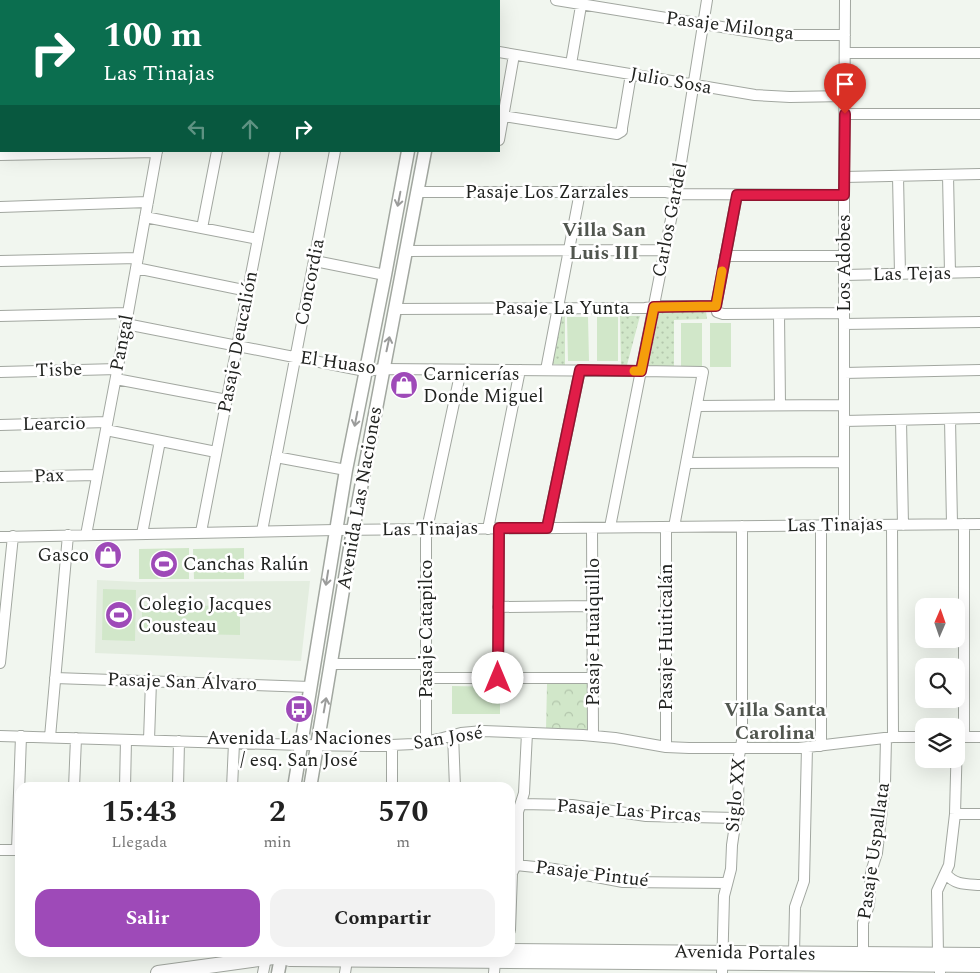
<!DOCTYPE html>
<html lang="es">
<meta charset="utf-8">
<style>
body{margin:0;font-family:Spectral,serif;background:#f2f2f2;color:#222;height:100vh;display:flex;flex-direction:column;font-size:19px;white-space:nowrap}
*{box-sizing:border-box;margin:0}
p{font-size:16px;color:#767676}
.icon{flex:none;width:28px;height:28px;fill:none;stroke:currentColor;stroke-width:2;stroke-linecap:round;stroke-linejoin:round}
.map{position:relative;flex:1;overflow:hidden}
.drawer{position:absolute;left:15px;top:782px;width:500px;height:175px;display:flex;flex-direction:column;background:#fff;border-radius:15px;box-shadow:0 5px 20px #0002}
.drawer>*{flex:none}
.banner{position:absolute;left:0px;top:0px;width:500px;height:152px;box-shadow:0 5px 20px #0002;background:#0b6e4f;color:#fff;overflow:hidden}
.needle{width:32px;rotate:2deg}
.tools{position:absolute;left:915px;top:598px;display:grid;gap:10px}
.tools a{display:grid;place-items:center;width:50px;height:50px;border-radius:10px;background:#fff;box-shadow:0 5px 20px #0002;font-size:25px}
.pin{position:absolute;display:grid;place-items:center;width:42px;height:42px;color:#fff;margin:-51px -21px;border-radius:50% 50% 50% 0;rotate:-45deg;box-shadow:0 0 5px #0007}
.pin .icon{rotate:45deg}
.me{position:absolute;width:55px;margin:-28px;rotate:0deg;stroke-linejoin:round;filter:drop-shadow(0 0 4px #0008)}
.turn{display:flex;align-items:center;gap:18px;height:105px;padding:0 20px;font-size:22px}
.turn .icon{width:65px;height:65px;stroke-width:2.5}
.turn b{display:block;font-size:35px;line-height:42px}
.lanes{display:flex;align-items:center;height:48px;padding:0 20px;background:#0003;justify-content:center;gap:25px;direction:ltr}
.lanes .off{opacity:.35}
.eta{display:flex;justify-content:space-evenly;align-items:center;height:85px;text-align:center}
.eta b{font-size:30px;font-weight:700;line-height:35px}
.cta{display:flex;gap:10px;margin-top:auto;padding:10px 20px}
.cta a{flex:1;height:58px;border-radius:15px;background:#9e4ab8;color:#fff;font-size:20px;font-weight:700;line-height:58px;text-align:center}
.cta a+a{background:#f2f2f2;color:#222}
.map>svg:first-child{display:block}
.built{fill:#e3eddf}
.grass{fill:url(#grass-dots)}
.park{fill:url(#park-crowns)}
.pitch{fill:#d1e7c9}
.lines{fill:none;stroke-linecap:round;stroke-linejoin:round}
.minor-casing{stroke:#a2a7a0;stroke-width:12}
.tertiary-casing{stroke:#a2a7a0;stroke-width:15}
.secondary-casing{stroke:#a2a7a0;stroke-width:16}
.minor{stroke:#fff;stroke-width:10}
.tertiary{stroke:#fff;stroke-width:12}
.secondary{stroke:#fff;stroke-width:14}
.oneway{stroke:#9b9c9b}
.route-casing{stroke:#92132f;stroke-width:12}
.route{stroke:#e11d48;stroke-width:9}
.slow{stroke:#f59e0b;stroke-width:9}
.labels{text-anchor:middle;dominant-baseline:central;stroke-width:5;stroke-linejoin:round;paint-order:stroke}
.street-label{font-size:19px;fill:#212320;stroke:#fff}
.poi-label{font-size:19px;fill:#212320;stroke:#fff;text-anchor:start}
.neighbourhood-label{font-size:20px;font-weight:bold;fill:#51564f;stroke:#fff}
</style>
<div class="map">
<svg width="980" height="973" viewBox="0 0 980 973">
<defs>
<pattern id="grass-dots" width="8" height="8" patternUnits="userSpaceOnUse" patternTransform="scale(1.25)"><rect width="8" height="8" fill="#d1e7c9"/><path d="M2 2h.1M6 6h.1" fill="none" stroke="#b3c6ac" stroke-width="1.8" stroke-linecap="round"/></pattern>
<pattern id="park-crowns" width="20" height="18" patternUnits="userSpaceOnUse" patternTransform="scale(1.25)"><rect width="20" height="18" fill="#d1e7c9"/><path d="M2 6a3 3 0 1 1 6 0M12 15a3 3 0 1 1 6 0" fill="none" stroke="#b3c6ac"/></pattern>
</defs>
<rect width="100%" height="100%" fill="#f1f6ef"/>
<path class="built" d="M97,580L138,582L310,581L301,661L95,653Z"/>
<path class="grass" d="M706,311L707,319L674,320V366H645L657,312Z
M565,316V365L550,364L560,317Z
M620,316H640L627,365H621Z"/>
<path class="park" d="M589,683L590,732L546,730L547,684Z"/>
<path class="pitch" d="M567,317H588L589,361H568Z
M597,317H618V361H597Z
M681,323H702V367H681Z
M710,323H731V367H710Z
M189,548V579H139V549Z
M244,548V579H194L193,549Z
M103,589L136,590L135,641L102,640Z
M142,605L240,606V635L142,633Z
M452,686L500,687V714H452Z"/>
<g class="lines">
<g class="minor-casing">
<path id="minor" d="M556,0L771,35H845
M61,1L62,0
M121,1V0
M183,1V0
M248,1V0
M0,7L1,0
M499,52L755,95L790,97L845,96
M845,53H980
M571,64L582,0
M0,89H1
M845,114H980
M503,116L617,134L622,131V128L631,74
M499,140L514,55
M0,155L157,152
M948,175L950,273
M898,176L900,274
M844,177L980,174
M418,192H666L676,194L844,195
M0,207L148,202
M145,217L258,239
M202,228L217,151
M407,251L665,250
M725,256H844
M0,261L138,258
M315,261L385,275
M136,268L248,291
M844,275L980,272
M716,306L717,312L723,314L844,313
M716,306L737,195
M395,309L645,308L660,306H716
M779,314L780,405
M0,316L128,313
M126,324L365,371L383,369L641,371L703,372L674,527
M844,324L980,322
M546,370L580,192
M0,372L118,369
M844,373L980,370
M116,379L227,400
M697,406L844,405
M950,419L952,524
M901,420L903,525
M844,421L980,418
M0,425L107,422
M106,430L216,452
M276,457L346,470
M686,463L844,462
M0,477L97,475
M964,524V737
M821,525V746
M844,525V177L845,0
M892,525L893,737
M610,527L676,194L707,0
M666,527V747
M547,528L580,370
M592,528L593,736
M488,529L520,370
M262,531L335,151
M201,532L275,151
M142,534L160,441
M86,535L126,324L157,151
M0,537L335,530L980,524
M498,607L593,606
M0,663L13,536
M332,664H426
M55,678L310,687
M426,678H593
M498,678L499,529
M453,734L455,788
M0,736L301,745L368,746L414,744L439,739L461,733L483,731L583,735L615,738L666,747L689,748H799L893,737H924
M50,737L68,535
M959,737H980
M149,740L151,681
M426,742V539L427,529L461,370
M74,788L76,738
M125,788L126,740
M178,788L179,741
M232,788L234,743
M392,788V745
M521,804L572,805L646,816L737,818
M955,814H980
M0,850H20
M17,850L21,736
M516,865L554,869L623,882L727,883
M946,874C955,885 966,884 980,885
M510,930L512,873L518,861V812L524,793L527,733
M794,954L795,907L804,881L807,747
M863,961V923L869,905L871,872L877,853L885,783L886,738
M263,973L266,958
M345,973L347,960
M494,973L495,961
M722,973L724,896L731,869L732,845L738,805L739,756L742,741V526
M940,973V965L938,955L937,891L949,865L955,814L957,737"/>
</g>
<g class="tertiary-casing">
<path id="tertiary" d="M434,1V0
M451,1V0
M294,788L346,470L385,275L408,151
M310,788L353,530L425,151
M278,973L282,952"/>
</g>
<g class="secondary-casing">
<path id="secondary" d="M510,951L980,955
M158,973L281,956L290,959L980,965"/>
</g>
<use href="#minor" class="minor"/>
<use href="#tertiary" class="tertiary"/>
<use href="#secondary" class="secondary"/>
</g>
<defs><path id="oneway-shaft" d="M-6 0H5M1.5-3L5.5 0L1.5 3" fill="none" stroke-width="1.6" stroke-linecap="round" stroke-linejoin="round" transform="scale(1.25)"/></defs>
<g class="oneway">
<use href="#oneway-shaft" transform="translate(399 199) rotate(101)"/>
<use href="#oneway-shaft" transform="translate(388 344) rotate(-78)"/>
<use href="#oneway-shaft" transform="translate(356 419) rotate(101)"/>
<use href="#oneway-shaft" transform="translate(327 578) rotate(99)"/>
<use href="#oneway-shaft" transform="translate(325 705) rotate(-80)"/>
</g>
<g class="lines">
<g class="route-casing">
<path id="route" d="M498,678L499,528H547L580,370L641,371L654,307L716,306L737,195H844L845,114"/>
</g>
<use href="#route" class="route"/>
<path class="slow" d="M634,371H641L654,307L716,306L722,271"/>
</g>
<defs>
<g id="shop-disc" transform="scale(1.4375)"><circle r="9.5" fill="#9e4ab8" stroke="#fff"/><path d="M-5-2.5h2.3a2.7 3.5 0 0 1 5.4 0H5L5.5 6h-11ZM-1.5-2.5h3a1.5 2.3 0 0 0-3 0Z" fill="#fff"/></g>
<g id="stadium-disc" transform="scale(1.4375)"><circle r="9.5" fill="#9e4ab8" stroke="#fff"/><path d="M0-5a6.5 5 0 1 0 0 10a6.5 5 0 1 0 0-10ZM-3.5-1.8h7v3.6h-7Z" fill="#fff"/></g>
<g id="bus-disc" transform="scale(1.4375)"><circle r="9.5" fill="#9e4ab8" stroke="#fff"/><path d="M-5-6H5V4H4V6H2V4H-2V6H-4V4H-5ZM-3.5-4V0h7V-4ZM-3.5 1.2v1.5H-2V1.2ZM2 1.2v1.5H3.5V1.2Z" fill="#fff"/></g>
</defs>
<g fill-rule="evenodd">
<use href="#shop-disc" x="404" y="385"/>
<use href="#shop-disc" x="108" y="555"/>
<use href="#stadium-disc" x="164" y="564"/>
<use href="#stadium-disc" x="119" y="615"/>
<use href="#bus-disc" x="299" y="709"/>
</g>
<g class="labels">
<g class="street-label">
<text transform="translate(730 26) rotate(7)">Pasaje Milonga</text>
<text transform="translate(671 81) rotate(10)">Julio Sosa</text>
<text x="547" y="192">Pasaje Los Zarzales</text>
<text transform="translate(670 220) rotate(-79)">Carlos Gardel</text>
<text transform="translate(844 263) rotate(-90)">Los Adobes</text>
<text transform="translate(912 274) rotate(-1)">Las Tejas</text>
<text transform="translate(310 282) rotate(-79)">Concordia</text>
<text x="562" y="308">Pasaje La Yunta</text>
<text transform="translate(238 342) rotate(-79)">Pasaje Deucalión</text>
<text transform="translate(122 343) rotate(-79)">Pangal</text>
<text transform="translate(338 363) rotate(8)">El Huaso</text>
<text transform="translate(59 370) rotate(-2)">Tisbe</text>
<text transform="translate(54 424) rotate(-1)">Learcio</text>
<text transform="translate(49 476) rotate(-2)">Pax</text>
<text transform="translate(360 498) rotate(-80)">Avenida Las Naciones</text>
<text transform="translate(835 525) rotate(-1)">Las Tinajas</text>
<text transform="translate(430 529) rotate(-1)">Las Tinajas</text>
<text transform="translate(426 629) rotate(-90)">Pasaje Catapilco</text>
<text transform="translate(593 632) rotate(-90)">Pasaje Huaiquillo</text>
<text transform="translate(666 637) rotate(-90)">Pasaje Huiticalán</text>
<text transform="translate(182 682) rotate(2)">Pasaje San Álvaro</text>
<text transform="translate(448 738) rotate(-9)">San José</text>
<text transform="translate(736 795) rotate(-85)">Siglo XX</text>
<text transform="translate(629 811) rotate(4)">Pasaje Las Pircas</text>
<text transform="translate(874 851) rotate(-82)">Pasaje Uspallata</text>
<text transform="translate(592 874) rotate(7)">Pasaje Pintué</text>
<text transform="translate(745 953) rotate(1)">Avenida Portales</text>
</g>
<g class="poi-label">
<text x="423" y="374">Carnicerías<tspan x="423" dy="22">Donde Miguel</tspan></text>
<text x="89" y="555" text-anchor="end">Gasco</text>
<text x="183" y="564">Canchas Ralún</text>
<text x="138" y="604">Colegio Jacques<tspan x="138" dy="22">Cousteau</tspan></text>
<text x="299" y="738" text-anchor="middle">Avenida Las Naciones<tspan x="299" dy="22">/ esq. San José</tspan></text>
</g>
<g class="neighbourhood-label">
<text x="604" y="230">Villa San<tspan x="604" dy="23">Luis III</tspan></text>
<text x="775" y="710">Villa Santa<tspan x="775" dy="23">Carolina</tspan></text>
</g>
</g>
</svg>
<div class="tools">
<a><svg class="needle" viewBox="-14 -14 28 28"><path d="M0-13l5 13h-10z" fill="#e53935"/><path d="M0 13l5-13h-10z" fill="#767676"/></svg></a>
<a><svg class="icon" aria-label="search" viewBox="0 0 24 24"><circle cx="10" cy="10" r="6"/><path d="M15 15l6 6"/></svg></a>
<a><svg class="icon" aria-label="layers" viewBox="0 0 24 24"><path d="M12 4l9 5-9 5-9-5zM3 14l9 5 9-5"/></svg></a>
</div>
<div class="pin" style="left:845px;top:114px;background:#d93025"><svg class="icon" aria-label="arrive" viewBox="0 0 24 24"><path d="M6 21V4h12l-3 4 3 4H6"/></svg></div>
<svg class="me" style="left:498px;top:678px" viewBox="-20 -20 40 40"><circle r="19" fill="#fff"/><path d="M0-13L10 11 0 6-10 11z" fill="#e11d48"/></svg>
<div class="banner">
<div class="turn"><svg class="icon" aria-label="right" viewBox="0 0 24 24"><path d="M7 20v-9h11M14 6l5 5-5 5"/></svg><div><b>100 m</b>Las Tinajas</div></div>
<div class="lanes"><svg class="icon off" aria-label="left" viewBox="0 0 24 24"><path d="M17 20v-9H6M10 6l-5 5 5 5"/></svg><svg class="icon off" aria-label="ahead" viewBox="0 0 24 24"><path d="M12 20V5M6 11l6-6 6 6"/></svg><svg class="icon" aria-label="right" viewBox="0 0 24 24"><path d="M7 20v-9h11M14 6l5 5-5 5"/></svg></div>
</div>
<section class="drawer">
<div class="eta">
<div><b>15:43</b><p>Llegada</p></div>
<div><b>2</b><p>min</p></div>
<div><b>570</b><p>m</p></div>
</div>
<div class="cta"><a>Salir</a><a>Compartir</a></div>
</section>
</div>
